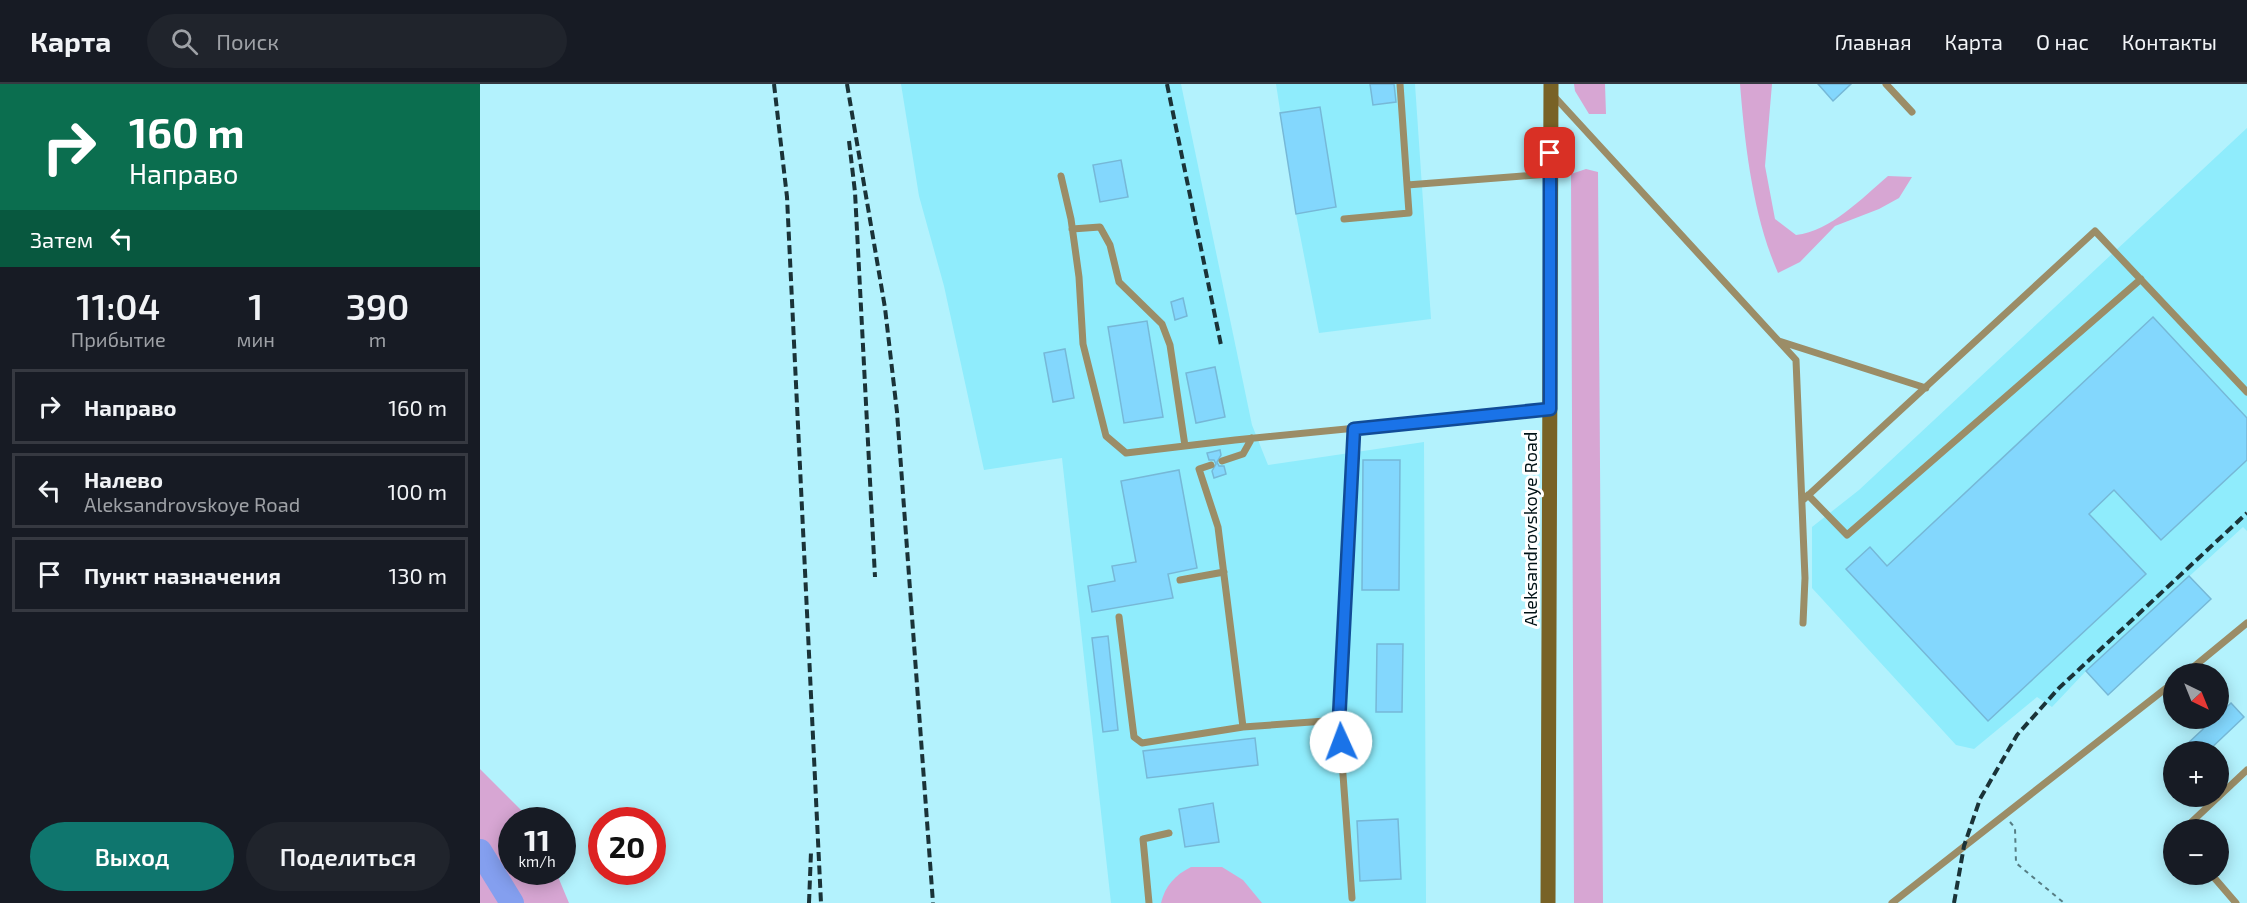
<!DOCTYPE html>
<html lang="ru">
<meta charset="utf-8">
<style>
body{margin:0;font-family:"Exo 2",sans-serif;background:#20242c;color:#f1f3f6;height:100vh;display:flex;flex-direction:column;font-size:22px;white-space:nowrap}
*{box-sizing:border-box;margin:0}
p{font-size:20px;color:#9ea1a6}
.icon{flex:none;width:33px;height:33px;fill:none;stroke:currentColor;stroke-width:2;stroke-linecap:round;stroke-linejoin:round}
.map{position:relative;flex:1;overflow:hidden}
.drawer{display:flex;flex-direction:column;background:#171b24;width:480px}
.drawer>*{flex:none}
.top-card{background:#0b6e4f;color:#fff;overflow:hidden}
.needle{width:39px;rotate:137deg}
.tools{position:absolute;left:1683px;top:579px;display:grid;gap:12px}
.tools a{display:grid;place-items:center;width:66px;height:66px;border-radius:50%;background:#171b24;box-shadow:0 3px 15px #0003;font-size:30px}
.speed{position:absolute;left:18px;top:723px;display:flex;gap:12px;font-size:30px;font-weight:700;text-align:center}
.speed>*{display:grid;place-content:center;width:78px;height:78px;border-radius:50%;background:#171b24;box-shadow:0 3px 15px #0003;line-height:1}
.speed small{font-size:15px;font-weight:400}
.speed .limit{border:9px solid #d22;background:#fff;color:#111}
.pin{position:absolute;display:grid;place-items:center;width:51px;height:51px;color:#fff;margin:-26px;border-radius:12px;box-shadow:0 3px 9px #0006}
.me{position:absolute;width:66px;margin:-33px;rotate:358deg;stroke-linejoin:round;filter:drop-shadow(0 0 4px #0008)}
.turn{display:flex;align-items:center;gap:21px;height:126px;padding:0 30px;font-size:27px}
.turn .icon{width:78px;height:78px;stroke-width:2.5}
.turn b{display:block;font-size:42px;line-height:51px}
.then{display:flex;align-items:center;height:57px;padding:0 30px;background:#0003;gap:12px;font-size:22px}
.eta{display:flex;justify-content:space-evenly;align-items:center;height:102px;text-align:center}
.eta b{font-size:36px;font-weight:600;line-height:42px}
.primary-button{display:flex;gap:12px;margin-top:auto;padding:12px 30px}
.primary-button a{flex:1;height:69px;border-radius:36px;background:#0f766e;color:#fff;font-size:24px;font-weight:600;line-height:69px;text-align:center}
.primary-button a+a{background:#20242c;color:#f1f3f6}
ul{padding:0;list-style:none}
li{display:flex;align-items:center;gap:18px;height:75px;margin:0 12px 9px;padding:0 18px;border:3px solid #363941;border-radius:0px}
li div{flex:1}
li b{display:block;font-size:22px}
li em{font-style:normal}
header{display:flex;align-items:center;gap:36px;box-sizing:border-box;height:84px;padding:0 30px;background:#171b24;border-bottom:2px solid #363941}
header strong{font-size:28px}
nav{display:flex;gap:33px;margin-inline-start:auto;font-size:21px}
.search{width:420px;height:54px;background:#20242c;display:flex;align-items:center;gap:15px;box-sizing:border-box;padding:0 21px;border-radius:33px;color:#9ea1a6;font-size:22px}
main{display:flex;flex:1;min-height:0}
.map>svg:first-child{display:block}
.built{fill:#8fecfc}
.green{fill:#d7a6d3}
.lines{fill:none;stroke-linecap:round;stroke-linejoin:round}
.river{stroke:#849fef;stroke-width:24}
.building{fill:#83d7fd;stroke:#76b8d7;stroke-width:1.5}
.path{stroke:#567d84;stroke-width:2;stroke-dasharray:4.5 4.5;stroke-linecap:butt}
.service{stroke:#9b8d67;stroke-width:7}
.secondary{stroke:#786226;stroke-width:15}
.rail{stroke:#1a3338;stroke-width:4;stroke-dasharray:9 4.5;stroke-linecap:butt}
.route-casing{stroke:#114b97;stroke-width:15}
.route{stroke:#1a73e8;stroke-width:10}
.labels{text-anchor:middle;dominant-baseline:central;stroke-width:6;stroke-linejoin:round;paint-order:stroke}
.street-label{font-size:18px;fill:#001216;stroke:#fff}
</style>
<header>
<strong>Карта</strong>
<div class="search"><svg class="icon" aria-label="search" viewBox="0 0 24 24"><circle cx="10" cy="10" r="6"/><path d="M15 15l6 6"/></svg>Поиск</div>
<nav><a>Главная</a><a>Карта</a><a>О нас</a><a>Контакты</a></nav>
</header>
<main>
<section class="drawer">
<div class="top-card">
<div class="turn"><svg class="icon" aria-label="right" viewBox="0 0 24 24"><path d="M7 20v-9h11M14 6l5 5-5 5"/></svg><div><b>160 m</b>Направо</div></div>
<div class="then">Затем<svg class="icon" aria-label="left" viewBox="0 0 24 24"><path d="M17 20v-9H6M10 6l-5 5 5 5"/></svg></div>
</div>
<div class="eta">
<div><b>11:04</b><p>Прибытие</p></div>
<div><b>1</b><p>мин</p></div>
<div><b>390</b><p>m</p></div>
</div>
<ul>
<li><svg class="icon" aria-label="right" viewBox="0 0 24 24"><path d="M7 20v-9h11M14 6l5 5-5 5"/></svg><div><b>Направо</b></div><em>160 m</em></li>
<li><svg class="icon" aria-label="left" viewBox="0 0 24 24"><path d="M17 20v-9H6M10 6l-5 5 5 5"/></svg><div><b>Налево</b><p>Aleksandrovskoye Road</p></div><em>100 m</em></li>
<li><svg class="icon" aria-label="arrive" viewBox="0 0 24 24"><path d="M6 21V4h12l-3 4 3 4H6"/></svg><div><b>Пункт назначения</b></div><em>130 m</em></li>
</ul>
<div class="primary-button"><a>Выход</a><a>Поделиться</a></div>
</section>
<div class="map">
<svg width="1767" height="819" viewBox="0 0 1767 819">
<rect width="100%" height="100%" fill="#b3f2fd"/>
<path class="built" d="M421,0H701L772,341L788,381L944,358L946,819H631L582,374L504,386L464,202L439,112Z
M796,0H935L951,235L839,249L816,130Z
M1767,44V447L1763,443L1606,587L1572,623L1557,613L1494,665L1476,661L1332,504V443L1379,406Z"/>
<path class="green" d="M1094,0H1125L1126,30H1109L1095,7Z
M1260,0H1292L1285,82L1295,135L1316,151C1351,147 1382,114 1408,92L1432,93L1419,114L1399,125L1355,142L1320,178L1298,189C1273,132 1265,62 1260,0Z
M1106,85L1118,88L1123,819H1094L1091,90Z
M0,685L45,730L49,736H32V788H76L89,819H0Z
M711,783H742L763,796L782,819H681C685,802 695,791 711,783Z"/>
<g class="lines">
<path class="river" d="M0,767L32,819"/>
</g>
<path class="building" d="M890,0H914L916,18L893,21Z
M1338,0H1371L1353,17Z
M840,23L856,123L816,130L800,29Z
M641,76L648,113L620,118L613,81Z
M703,214L707,232L695,236L691,218Z
M1673,233L1767,334V376L1681,456L1634,406L1609,430L1666,490L1508,637L1366,485L1390,463L1407,482Z
M667,237L683,333L644,339L628,243Z
M585,265L594,314L573,318L564,269Z
M735,283L745,333L716,339L706,289Z
M740,366L741,371L737,378L739,382H744L746,390L734,394L732,387L736,380L734,376H729L727,369Z
M883,376H920L919,506H882Z
M699,386L717,484L688,490L693,514L612,528L608,502L635,497L632,482L656,478L641,397Z
M1709,492L1731,515L1628,611L1606,587Z
M628,552L638,646L623,648L612,554Z
M897,560H923L922,628H896Z
M1751,619L1764,633L1727,668H1712L1706,661L1735,634H1738V631Z
M775,654L778,681L667,694L663,667Z
M733,719L739,758L705,763L699,725Z
M918,735L921,795L880,797L877,737Z"/>
<g class="lines">
<path class="path" d="M1530,738L1535,744L1536,779L1584,819"/>
<path class="service" d="M920,0L927,101
M1406,0L1432,28
M1072,10L1316,276L1325,494L1323,539
M581,92L591,135L599,193L603,260L626,352L646,369L755,356L1069,325
M864,135L929,129L927,101L1070,90
M592,145L620,143L630,161L639,198L682,240L690,261L705,362
M1299,257L1446,304
M742,377L763,370L772,354
M1328,411L1367,451L1661,195
M1322,417L1615,147L1767,308
M700,496L744,488
M639,533L654,653L662,659L763,643L738,443L719,385L731,381
M1705,590L1767,539
M763,643L859,636
M1703,746L1767,686
M1731,790L1756,819
M872,814L859,636L874,345
M669,819L663,755L689,749
M1412,819L1694,598"/>
<path class="secondary" d="M1068,819L1071,0"/>
<path class="rail" d="M294,0L307,113L341,819
M367,0L405,224L417,328L453,819
M687,0L741,261
M369,57L375,108L395,493
M329,819L331,768
M1474,819L1484,762L1500,715L1537,651L1579,604L1767,429"/>
</g>
<g class="lines">
<g class="route-casing">
<path id="route" d="M861,658L859,636L874,345L1070,325V69"/>
</g>
<use href="#route" class="route"/>
</g>
<g class="labels">
<g class="street-label">
<text transform="translate(1050 445) rotate(-90)">Aleksandrovskoye Road</text>
</g>
</g>
</svg>
<div class="tools">
<a><svg class="needle" viewBox="-14 -14 28 28"><path d="M0-13l5 13h-10z" fill="#e53935"/><path d="M0 13l5-13h-10z" fill="#9ea1a6"/></svg></a>
<a>+</a>
<a>−</a>
</div>
<div class="speed"><div>11<small>km/h</small></div><div class="limit">20</div></div>
<div class="pin" style="left:1070px;top:69px;background:#d93025"><svg class="icon" aria-label="arrive" viewBox="0 0 24 24"><path d="M6 21V4h12l-3 4 3 4H6"/></svg></div>
<svg class="me" style="left:861px;top:658px" viewBox="-20 -20 40 40"><circle r="19" fill="#fff"/><path d="M0-13L10 11 0 6-10 11z" fill="#1a73e8"/></svg>
</div>
</main>
